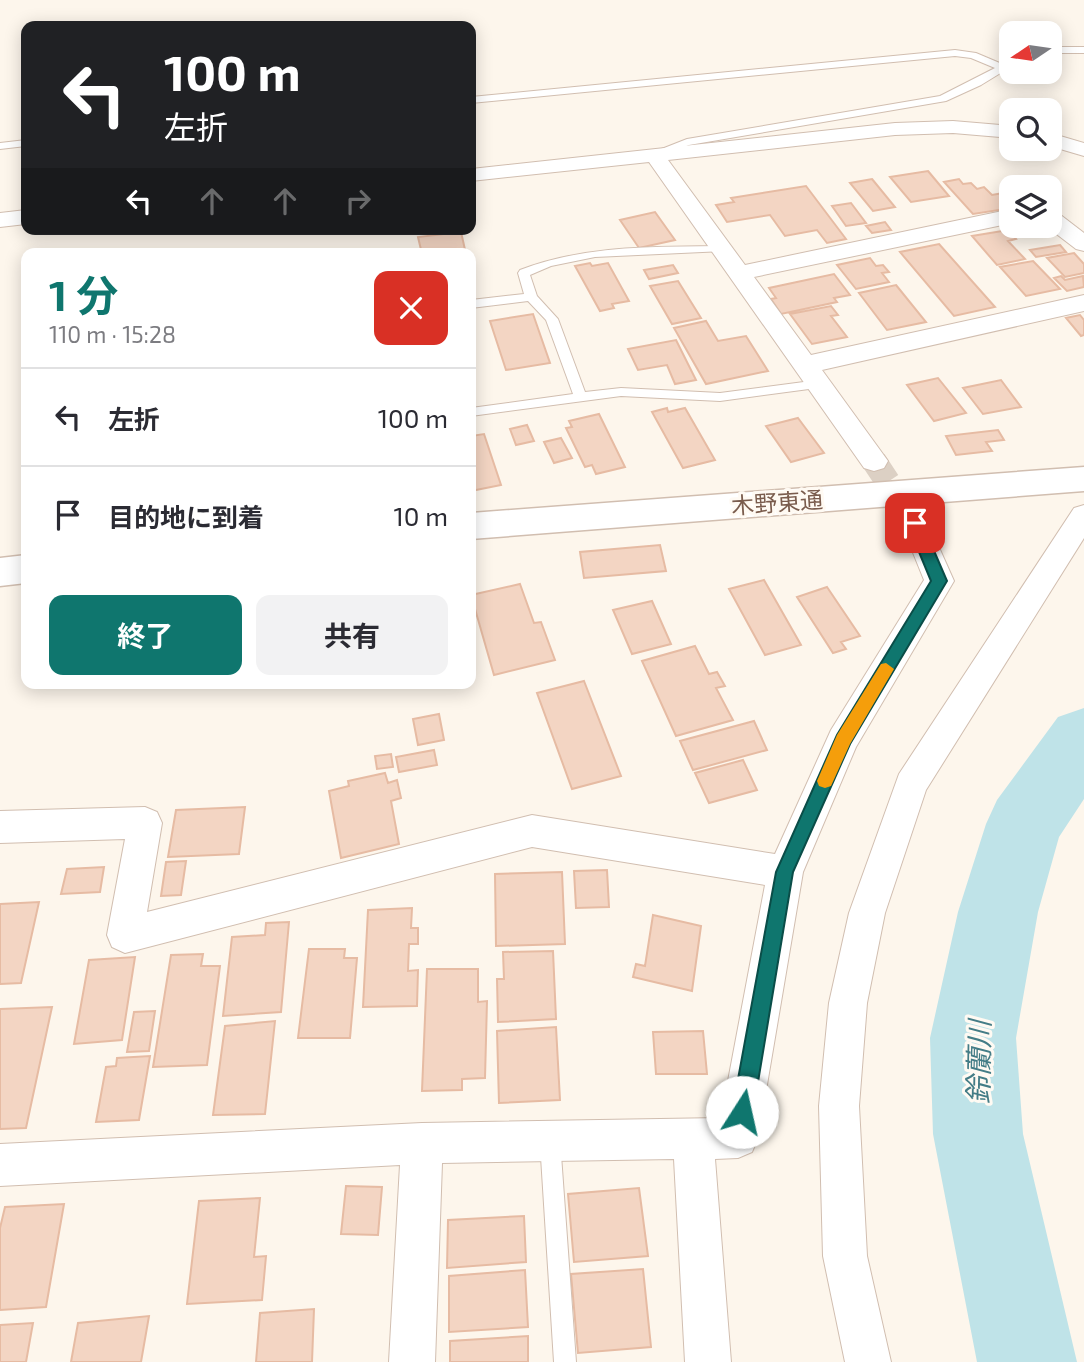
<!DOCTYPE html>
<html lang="ja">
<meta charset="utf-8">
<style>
body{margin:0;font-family:"Exo 2","Noto Sans JP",sans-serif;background:#f2f2f3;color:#2b2b33;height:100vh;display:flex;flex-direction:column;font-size:26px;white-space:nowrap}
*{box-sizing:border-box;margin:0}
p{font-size:23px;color:#7c7c81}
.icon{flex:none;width:38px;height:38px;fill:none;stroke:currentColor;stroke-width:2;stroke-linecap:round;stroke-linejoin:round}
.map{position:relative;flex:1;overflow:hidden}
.details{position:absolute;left:21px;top:248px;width:455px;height:441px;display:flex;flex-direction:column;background:#fff;border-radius:14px;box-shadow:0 4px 18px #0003}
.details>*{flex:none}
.hud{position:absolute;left:21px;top:21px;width:455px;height:214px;border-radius:14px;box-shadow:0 4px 18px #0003;background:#202124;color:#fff;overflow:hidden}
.needle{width:46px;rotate:257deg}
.controls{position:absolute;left:999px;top:21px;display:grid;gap:14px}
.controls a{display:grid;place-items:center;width:63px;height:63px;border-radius:14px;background:#fff;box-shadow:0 4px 18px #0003;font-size:35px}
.pin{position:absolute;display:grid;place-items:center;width:60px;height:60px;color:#fff;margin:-30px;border-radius:14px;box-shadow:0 4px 10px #0006}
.me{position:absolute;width:77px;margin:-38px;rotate:10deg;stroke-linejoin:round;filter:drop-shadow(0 0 5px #0008)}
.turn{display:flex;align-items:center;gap:24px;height:147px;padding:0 28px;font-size:32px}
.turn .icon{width:91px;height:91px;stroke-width:2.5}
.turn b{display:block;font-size:49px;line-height:60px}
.lanes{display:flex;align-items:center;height:66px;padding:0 28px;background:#0003;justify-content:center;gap:35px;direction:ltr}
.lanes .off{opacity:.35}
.round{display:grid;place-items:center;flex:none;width:74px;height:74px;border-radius:14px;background:#f2f2f3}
.headline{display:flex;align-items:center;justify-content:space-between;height:119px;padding:0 28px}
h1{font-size:42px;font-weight:700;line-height:52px;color:#0f766e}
.button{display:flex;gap:14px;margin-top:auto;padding:14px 28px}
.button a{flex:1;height:80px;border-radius:14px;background:#0f766e;color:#fff;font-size:28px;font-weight:700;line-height:80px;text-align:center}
.button a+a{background:#f2f2f3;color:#2b2b33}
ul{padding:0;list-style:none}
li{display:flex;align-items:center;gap:21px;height:98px;padding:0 28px;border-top:2px solid #e1e1e2}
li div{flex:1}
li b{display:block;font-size:26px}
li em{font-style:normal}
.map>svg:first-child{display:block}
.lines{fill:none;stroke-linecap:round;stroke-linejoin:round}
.river{fill:#bfe3e8;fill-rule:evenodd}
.building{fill:#f3d5c3;stroke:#e6bba3;stroke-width:2}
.minor-tunnel{stroke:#dcd0c4;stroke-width:25;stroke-dasharray:25 12;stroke-linecap:butt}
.service-casing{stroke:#d1beb0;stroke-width:2}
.minor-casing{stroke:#d1beb0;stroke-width:2}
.tertiary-casing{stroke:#d1beb0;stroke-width:3}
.service{fill:#fff;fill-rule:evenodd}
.minor{fill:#fff;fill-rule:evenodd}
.tertiary{fill:#fff;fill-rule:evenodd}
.route{fill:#0f766e;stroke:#0a4d48;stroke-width:2}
.slow{fill:#f59e0b}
.labels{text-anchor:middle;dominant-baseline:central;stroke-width:6;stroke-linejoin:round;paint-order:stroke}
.street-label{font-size:23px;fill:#7a5c4d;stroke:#fffaf3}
.near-water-label{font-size:28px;font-style:italic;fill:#437c86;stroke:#fffaf3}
</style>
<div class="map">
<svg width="1084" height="1362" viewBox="0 0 1084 1362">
<rect width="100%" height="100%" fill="#fdf6ec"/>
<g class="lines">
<path class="river" d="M1084,708V799L1059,837L1038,912L1016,1038L1023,1134L1077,1362H977L933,1134L930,1038L958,912L986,824L997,800L1058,717Z"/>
</g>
<path class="building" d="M928,171L949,196L911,202L890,177Z
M872,179L895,207L873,211L850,183Z
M959,179L963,184L971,183L977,189L984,187L992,195L1009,192L1012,208L973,214L944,182Z
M806,186L846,239L827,243L817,230L785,236L770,215L727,222L716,205L734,202L731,198Z
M851,203L866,223L846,226L832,206Z
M655,212L675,240L639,248L620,220Z
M885,222L891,230L872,233L866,226Z
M1008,230L1016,239L1008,241L1025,259L997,265L972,236Z
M461,232L466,254H422L418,237Z
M939,244L995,307L954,316L900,252Z
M1060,245L1066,252L1036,257L1030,250Z
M1074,253L1084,264V273L1065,277L1047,258Z
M870,258L876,266L883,265L889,272L882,273L889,282L856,289L837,265Z
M1033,261L1060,289L1026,296L1000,267Z
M590,263L592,266L608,263L629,301L612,304L614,308L600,311L575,266Z
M673,265L678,273L649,279L644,270Z
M834,274L850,295L834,298L837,302L781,314L771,299L776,298L769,288Z
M1061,276L1065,280L1083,276L1084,287L1067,291L1054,278Z
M678,281L701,318L672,324L650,286Z
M896,285L926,322L887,330L859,293Z
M831,306L838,315L831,316L847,337L812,344L790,314Z
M533,314L550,363L506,370L490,321Z
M1080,315L1084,320V335L1081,336L1066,318Z
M706,321L718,341L746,336L768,371L706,384L674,328Z
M676,340L696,380L675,384L667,365L638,370L628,349Z
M938,378L966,413L934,421L907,385Z
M1001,380L1021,407L983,414L963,388Z
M667,408L668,412L685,408L715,460L683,468L652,412Z
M599,414L625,467L596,474L592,465L585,467L566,428L572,427L569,421Z
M798,418L824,453L791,462L766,426Z
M527,425L534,441L516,445L510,429Z
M998,430L1004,440L986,442L992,451L956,455L946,436Z
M484,434L501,485L471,491V436Z
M561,438L572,458L554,463L544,442Z
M660,545L666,571L584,578L580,552Z
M764,580L801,645L765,655L729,589Z
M520,584L534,623L541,622L555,660L494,675L471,595Z
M827,587L860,636L841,642L846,649L833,653L797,597Z
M652,601L671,644L632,654L613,610Z
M695,646L709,674L717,672L725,686L716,688L733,720L676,736L642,661Z
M584,681L621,776L572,789L537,693Z
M439,714L444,740L418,745L413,719Z
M754,721L767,750L693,770L680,741Z
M434,750L437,765L399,772L396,757Z
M391,754L393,767L377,769L375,756Z
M743,760L757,790L709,803L695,773Z
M385,773L388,783L397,780L401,798L391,801L399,844L341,858L329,791L349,786L348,781Z
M245,807L239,854L168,857L176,810Z
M186,861L181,895L161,896L166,862Z
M104,867L100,892L61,894L67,869Z
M607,870L609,907L576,908L574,871Z
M562,872L565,944L496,946L495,874Z
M39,902L21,983L0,984V904Z
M412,908L411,928H418V944H409L408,971L418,970L417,1006L363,1007L368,910Z
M653,915L701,926L692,991L633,977L636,964L645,966Z
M289,922L281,1012L223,1016L232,937L265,935L266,923Z
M309,949H345L344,958H357L350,1038H298Z
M553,951L556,1019L498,1022L497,979H504L503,952Z
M203,954L201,966H220L207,1065L153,1067L171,955Z
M135,957L122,1040L74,1044L89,960Z
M427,969H478V1002L487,1001L485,1078L462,1079V1090L422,1091Z
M52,1007L26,1128L0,1129V1009Z
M155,1011L149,1051L127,1052L134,1012Z
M275,1021L265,1114L213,1115L225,1026Z
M556,1027L560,1100L499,1103L497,1031Z
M703,1031L707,1074H656L653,1032Z
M150,1056L139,1120L96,1122L106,1067L116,1066L117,1058Z
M346,1186L382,1187L378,1235L341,1234Z
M639,1188L648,1256L574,1262L568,1194Z
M260,1198L254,1257L266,1256L262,1300L187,1304L199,1201Z
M64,1204L46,1307L0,1310V1228L5,1207Z
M524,1216L526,1262L447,1268L448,1220Z
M643,1269L651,1347L578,1353L571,1274Z
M525,1270L528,1327L449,1332V1276Z
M314,1309L312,1362H256L260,1313Z
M149,1316L141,1362H71L78,1323Z
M33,1323L26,1362H0V1325Z
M528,1336V1362H450V1341Z"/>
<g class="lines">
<path class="minor-tunnel" d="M874,461L915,523"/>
<g class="service-casing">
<path id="service" d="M1050,47H1084V53H1050Z
M955,50L976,53L1002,64L1012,59V66L981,85L946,101L689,145L658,157L654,156V152L687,139L940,96L995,68L971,58L955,56L471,103V97Z
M26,140V146L0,149V143Z
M720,246L724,247V251L595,257L551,266L530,275L537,296L558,319L585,392L621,388L720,393L819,380L825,384L824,387L720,401L621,396L471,416V408L573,394L546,320L528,301L471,308V300L524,294L518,273L520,270C585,245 651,247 720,246Z
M550,1131L557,1134L560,1141L576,1362H554L540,1141L543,1134Z"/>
</g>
<g class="minor-casing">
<path id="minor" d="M953,121L1012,126V138L953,133L895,135L668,160L745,265L1012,209V223L754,277L811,355L1084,295V311L822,370L888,461L884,468L874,471L864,468L649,162L471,181V169L895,123Z
M1050,133L1084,143V156L1050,146Z
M26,210V224L0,227V213Z
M1050,211L1058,213L1084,233V251L1076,249L1046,226H1050Z
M1084,505V538L926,790L885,913L867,1003L859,1106L867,1256L891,1362H845L823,1256L819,1106L829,1003L849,913L899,774L1074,508Z
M915,512L925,516L954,581L856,747L803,872L758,1138L752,1152L738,1158L715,1159L731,1362H685L674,1159L442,1163L435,1362H389L400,1165L0,1186V1144L422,1123L721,1118L765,885L532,847L125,953L112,947L107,935L125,839L0,843V811L145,807L157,812L162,823L147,912L532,815L775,854L831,730L924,580L901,523L905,516Z"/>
</g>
<g class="tertiary-casing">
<path id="tertiary" d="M1084,467V491L471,539V513Z
M26,555V583L0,586V558Z"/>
</g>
<use href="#service" class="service"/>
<use href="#minor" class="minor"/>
<use href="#tertiary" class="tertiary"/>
</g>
<path class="route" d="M915,518L922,523L947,581L850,744L793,872L753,1112L750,1119L742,1122L735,1119L732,1112L776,872L837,735L931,581L907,523Z"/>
<path class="slow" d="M886,663L894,669L850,744L831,786L825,788L819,786L817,781L837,735L881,664Z"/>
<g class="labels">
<g class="street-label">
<text transform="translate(777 502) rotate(-4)">木野東通</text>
</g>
<g class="near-water-label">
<text transform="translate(978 1062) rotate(-89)">鈴蘭川</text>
</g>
</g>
</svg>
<div class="controls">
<a><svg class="needle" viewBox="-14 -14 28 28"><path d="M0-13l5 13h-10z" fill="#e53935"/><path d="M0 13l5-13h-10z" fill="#7c7c81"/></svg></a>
<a><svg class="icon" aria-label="search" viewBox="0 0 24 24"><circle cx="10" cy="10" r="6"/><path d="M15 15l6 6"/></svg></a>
<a><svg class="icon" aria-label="layers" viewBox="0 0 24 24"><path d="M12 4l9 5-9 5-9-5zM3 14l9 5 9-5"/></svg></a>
</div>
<div class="pin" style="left:915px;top:523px;background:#d93025"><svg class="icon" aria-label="arrive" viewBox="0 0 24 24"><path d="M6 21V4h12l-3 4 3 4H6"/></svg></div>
<svg class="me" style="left:742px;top:1112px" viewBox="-20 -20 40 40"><circle r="19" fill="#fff"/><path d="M0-13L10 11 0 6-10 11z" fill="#0f766e"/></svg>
<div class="hud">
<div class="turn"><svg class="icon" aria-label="left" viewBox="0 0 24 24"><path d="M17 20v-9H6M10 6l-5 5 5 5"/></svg><div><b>100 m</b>左折</div></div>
<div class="lanes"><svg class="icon" aria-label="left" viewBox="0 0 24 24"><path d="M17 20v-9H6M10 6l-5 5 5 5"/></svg><svg class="icon off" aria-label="ahead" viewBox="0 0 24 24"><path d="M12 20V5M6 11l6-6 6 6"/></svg><svg class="icon off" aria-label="ahead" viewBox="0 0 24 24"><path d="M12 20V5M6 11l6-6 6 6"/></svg><svg class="icon off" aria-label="right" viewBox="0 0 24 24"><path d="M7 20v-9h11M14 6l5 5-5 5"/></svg></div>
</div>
<section class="details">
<div class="headline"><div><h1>1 分</h1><p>110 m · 15:28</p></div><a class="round" style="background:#d93025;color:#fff"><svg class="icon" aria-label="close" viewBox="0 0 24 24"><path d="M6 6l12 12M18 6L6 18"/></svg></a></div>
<ul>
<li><svg class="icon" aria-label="left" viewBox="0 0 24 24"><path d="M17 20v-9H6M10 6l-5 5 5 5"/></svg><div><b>左折</b></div><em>100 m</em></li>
<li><svg class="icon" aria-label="arrive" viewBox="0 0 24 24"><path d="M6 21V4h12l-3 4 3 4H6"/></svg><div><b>目的地に到着</b></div><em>10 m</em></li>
</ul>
<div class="button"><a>終了</a><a>共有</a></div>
</section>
</div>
